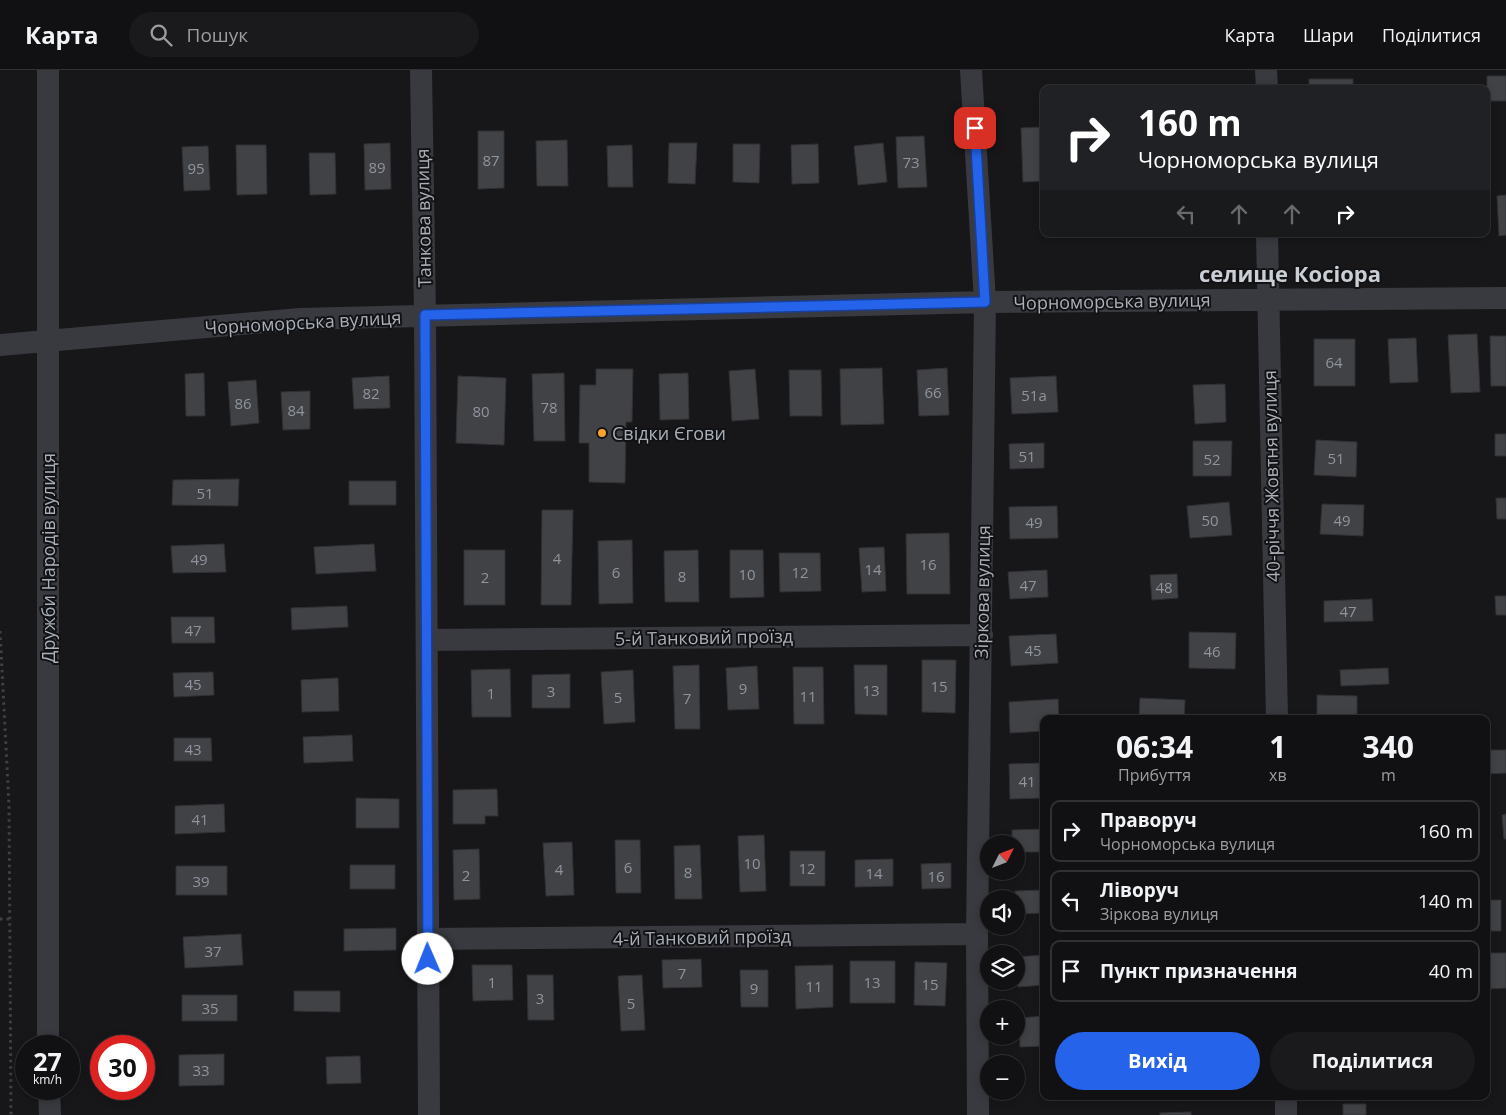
<!DOCTYPE html>
<html lang="uk">
<meta charset="utf-8">
<style>
body{margin:0;font-family:"Open Sans",sans-serif;background:#1a1a1c;color:#f1f3f6;height:100vh;display:flex;flex-direction:column;font-size:19px;white-space:nowrap}
*{box-sizing:border-box;margin:0}
p{font-size:16px;color:#9c9da0}
.icon{flex:none;width:28px;height:28px;fill:none;stroke:currentColor;stroke-width:2;stroke-linecap:round;stroke-linejoin:round}
.map{position:relative;flex:1;overflow:hidden}
.panel{position:absolute;left:1040px;top:645px;width:450px;height:385px;display:flex;flex-direction:column;background:#111113;border-radius:10px;box-shadow:0 2px 8px #0003,0 0 0 1px #303133}
.panel>*{flex:none}
.banner{position:absolute;left:1040px;top:15px;width:450px;height:152px;border-radius:10px;box-shadow:0 2px 8px #0003,0 0 0 1px #303133;background:#202124;color:#fff;overflow:hidden}
.needle{width:32px;rotate:48deg}
.tools{position:absolute;left:980px;top:765px;display:grid;gap:10px}
.tools a{display:grid;place-items:center;width:45px;height:45px;border-radius:50%;background:#111113;box-shadow:0 2px 8px #0003,0 0 0 1px #303133;font-size:25px}
.speed{position:absolute;left:15px;top:965px;display:flex;gap:10px;font-size:25px;font-weight:700;text-align:center}
.speed>*{display:grid;place-content:center;width:65px;height:65px;border-radius:50%;background:#111113;box-shadow:0 2px 8px #0003,0 0 0 1px #303133;line-height:1}
.speed small{font-size:12px;font-weight:400}
.speed .limit{border:8px solid #d22;background:#fff;color:#111}
.pin{position:absolute;display:grid;place-items:center;width:42px;height:42px;color:#fff;margin:-21px;border-radius:10px;box-shadow:0 2px 8px #0006}
.me{position:absolute;width:55px;margin:-28px;rotate:359deg;stroke-linejoin:round;filter:drop-shadow(0 0 4px #0008)}
.turn{display:flex;align-items:center;gap:18px;height:105px;padding:0 15px;font-size:22px}
.turn .icon{width:65px;height:65px;stroke-width:2.5}
.turn b{display:block;font-size:35px;line-height:42px}
.lanes{display:flex;align-items:center;height:48px;padding:0 15px;background:#0003;justify-content:center;gap:25px;direction:ltr}
.lanes .off{opacity:.35}
.eta{display:flex;justify-content:space-evenly;align-items:center;height:85px;text-align:center}
.eta b{font-size:30px;font-weight:700;line-height:35px}
.primary-button{display:flex;gap:10px;margin-top:auto;padding:10px 15px}
.primary-button a{flex:1;height:58px;border-radius:30px;background:#2563eb;color:#fff;font-size:20px;font-weight:700;line-height:58px;text-align:center}
.primary-button a+a{background:#1a1a1c;color:#f1f3f6}
ul{padding:0;list-style:none}
li{display:flex;align-items:center;gap:15px;height:62px;margin:0 10px 8px;padding:0 5px;border:2px solid #303133;border-radius:10px}
li div{flex:1}
li b{display:block;font-size:19px}
li em{font-style:normal}
header{display:flex;align-items:center;gap:30px;box-sizing:border-box;height:70px;padding:0 25px;background:#111113;border-bottom:1px solid #303133}
header strong{font-size:24px}
nav{display:flex;gap:28px;margin-inline-start:auto;font-size:18px}
.search{width:350px;height:45px;background:#1a1a1c;display:flex;align-items:center;gap:12px;box-sizing:border-box;padding:0 18px;border-radius:28px;color:#9c9da0;font-size:19px}
.map>svg:first-child{display:block}
.building{fill:#414246;stroke:#313135}
.lines{fill:none;stroke-linecap:round;stroke-linejoin:round}
.path{stroke:#3e4146;stroke-width:3;stroke-dasharray:2.5 4;stroke-linecap:butt}
.street{stroke:#383a3f;stroke-width:22}
.route-casing{stroke:#184099;stroke-width:12}
.route{stroke:#2563eb;stroke-width:9}
.poi-dot{fill:#f9a32f;stroke:#121214;stroke-width:2}
.labels{text-anchor:middle;dominant-baseline:central;stroke-width:4;stroke-linejoin:round;paint-order:stroke}
.number-label{font-size:15px;fill:#8f949d}
.street-label{font-size:18px;fill:#a9b0ba;stroke:#121214}
.poi-label{font-size:18px;fill:#a9b0ba;stroke:#121214;text-anchor:start}
.district-label{font-size:22px;font-weight:bold;fill:#caced5;stroke:#121214}
</style>
<header>
<strong>Карта</strong>
<div class="search"><svg class="icon" aria-label="search" viewBox="0 0 24 24"><circle cx="10" cy="10" r="6"/><path d="M15 15l6 6"/></svg>Пошук</div>
<nav><a>Карта</a><a>Шари</a><a>Поділитися</a></nav>
</header>
<div class="map">
<svg width="1506" height="1045" viewBox="0 0 1506 1045">
<rect width="100%" height="100%" fill="#171719"/>
<path class="building" d="M1487,6H1506V31H1487Z
M1309,9H1353V19H1309Z
M1044,57V111L1023,112L1021,58Z
M478,61H504V118L478,119Z
M924,66L927,117L898,118L896,67Z
M567,70L568,116H537L536,71Z
M390,73L391,119L365,120L364,74Z
M669,73H697L695,114L668,113Z
M883,73L887,112L858,115L854,76Z
M733,74H760L759,113L733,112Z
M818,74L819,113L792,114L791,75Z
M236,75H266L267,124L237,125Z
M632,75L633,117H608L607,76Z
M208,76L210,120L184,121L182,77Z
M309,83H335L336,124L310,125Z
M1506,125V165L1499,166L1497,126Z
M1477,264L1480,322L1451,323L1448,265Z
M1490,266H1506V316H1491Z
M1416,268L1418,312L1390,313L1388,269Z
M1314,269H1355V316H1314Z
M882,298L884,354L841,355L840,299Z
M947,298L949,345L919,346L917,300Z
M596,299H633L632,352H626L625,413L589,412V373H579L580,315H596Z
M755,299L759,349L732,351L729,301Z
M789,300H821L822,346H790Z
M204,303L205,346H186L185,304Z
M564,303L565,371H534L532,304Z
M688,303L689,349L660,350L659,304Z
M389,306L390,338L354,339L352,308Z
M458,306L506,308L504,375L456,373Z
M1056,306L1058,342L1012,344L1010,308Z
M256,310L259,353L231,356L228,312Z
M1225,314L1226,352L1195,354L1193,315Z
M310,321V359L283,360L281,322Z
M1495,364H1506V386H1495Z
M1316,370L1357,372L1356,407L1314,405Z
M1193,371H1232L1231,406H1193Z
M1044,373V398L1010,399L1009,374Z
M239,409L238,436L172,435L173,410Z
M349,411H396V435H349Z
M1496,428H1506V449H1497Z
M1229,432L1232,465L1190,468L1187,436Z
M1322,434L1364,435L1363,466L1320,464Z
M1057,436L1058,468L1010,469L1009,437Z
M542,440H573L571,535H541Z
M949,463L950,524H907L906,464Z
M632,470L633,533L599,534L598,471Z
M224,474L226,502L173,503L171,476Z
M374,474L376,501L316,504L314,477Z
M884,477L886,521L862,522L859,478Z
M464,480H505V535H464Z
M698,480L699,532H665L664,481Z
M730,480H763L764,527L730,528Z
M779,483H820L821,521L780,522Z
M1047,500L1048,527L1010,529L1008,502Z
M1177,504L1178,528L1152,530L1150,505Z
M1495,526H1506V545H1496Z
M1372,529L1373,551L1324,552V531Z
M347,536L348,557L292,560L291,538Z
M171,547H214L215,573H172Z
M1189,562L1236,563L1235,599L1189,598Z
M1056,564L1058,593L1011,596L1009,566Z
M922,590H956L955,643L922,642Z
M699,595L700,659H675L673,596Z
M854,595H887V645L855,644Z
M757,596L759,639L728,640L726,598Z
M793,597H823L824,654H794Z
M1388,598L1389,614L1341,616L1340,600Z
M510,599L511,647H472L471,600Z
M633,600L635,652L604,654L601,602Z
M213,602L214,625L174,627L173,603Z
M570,604V638H532V605Z
M338,608L339,641L302,642L301,610Z
M1317,625L1357,626V649H1317Z
M1140,628L1185,630L1184,649H1139Z
M1058,629L1059,649H1044V661L1010,663L1009,632Z
M352,665L353,691L304,693L303,667Z
M174,668H211L212,691H174Z
M1486,680H1506V703L1486,704Z
M1044,693V728L1010,729L1009,694Z
M497,719L498,746H485V754H453V720Z
M356,728L399,729V758H356Z
M224,734L225,762L175,764V736Z
M1506,744V769H1504L1502,745Z
M1044,759V782H1016V774H1012V760Z
M764,765L766,821L740,822L738,766Z
M615,770H640L641,823H616Z
M572,772L574,825L546,826L543,773Z
M700,775L702,829H675L674,776Z
M479,779L480,829L454,830L453,780Z
M790,781H825V816H790Z
M893,789V816L855,817V790Z
M951,793V818L922,819L921,794Z
M350,795H395V819H350Z
M176,796H227V825H176Z
M1044,820V843L1016,844L1015,821Z
M1486,830H1501V861H1486Z
M396,858V880L344,881V859Z
M241,864L243,895L185,898L183,867Z
M1488,883H1506V918L1489,919Z
M1044,885V915L1018,917L1016,887Z
M701,889L702,917L663,918L662,890Z
M850,891H895V933H850Z
M915,892L947,893L945,936L914,935Z
M472,895H512L513,930L473,931Z
M833,895V937L796,939L795,896Z
M740,900H768V937H741Z
M527,905H553L554,950H528Z
M642,905L645,960L621,961L618,906Z
M294,921H340V942L294,941Z
M182,925H237V951H182Z
M1044,946V976L1020,977L1019,948Z
M224,984V1015L179,1016V985Z
M360,986L361,1013L327,1014L326,987Z
M1343,1034H1366V1045H1343Z
M1191,1042V1045H1160V1043Z"/>
<g class="lines">
<path class="path" d="M0,561L9,735L11,1045
M0,849H10"/>
<path class="street" d="M48,0V976
M421,0L425,245L429,1045
M971,0L985,232L977,864L978,1045
M1266,0L1267,19
M1267,164L1277,649
M0,275L300,249L985,232L1506,228
M427,570L982,565
M428,869L977,864
M49,1019L50,1045
M1286,1026V1045"/>
</g>
<g class="lines">
<g class="route-casing">
<path id="route" d="M428,889L425,245L985,232L975,58"/>
</g>
<use href="#route" class="route"/>
</g>
<circle class="poi-dot" cx="602" cy="363" r="5"/>
<g class="labels">
<g class="number-label">
<text x="491" y="90">87</text>
<text x="911" y="92">73</text>
<text x="377" y="97">89</text>
<text x="196" y="98">95</text>
<text x="1334" y="292">64</text>
<text x="933" y="322">66</text>
<text x="371" y="323">82</text>
<text x="1034" y="325">51а</text>
<text x="243" y="333">86</text>
<text x="549" y="337">78</text>
<text x="296" y="340">84</text>
<text x="481" y="341">80</text>
<text x="1027" y="386">51</text>
<text x="1336" y="388">51</text>
<text x="1212" y="389">52</text>
<text x="205" y="423">51</text>
<text x="1210" y="450">50</text>
<text x="1342" y="450">49</text>
<text x="1034" y="452">49</text>
<text x="557" y="488">4</text>
<text x="199" y="489">49</text>
<text x="928" y="494">16</text>
<text x="873" y="499">14</text>
<text x="616" y="502">6</text>
<text x="800" y="502">12</text>
<text x="747" y="504">10</text>
<text x="682" y="506">8</text>
<text x="485" y="507">2</text>
<text x="1028" y="515">47</text>
<text x="1164" y="517">48</text>
<text x="1348" y="541">47</text>
<text x="193" y="560">47</text>
<text x="1033" y="580">45</text>
<text x="1212" y="581">46</text>
<text x="193" y="614">45</text>
<text x="939" y="616">15</text>
<text x="743" y="618">9</text>
<text x="871" y="620">13</text>
<text x="551" y="621">3</text>
<text x="491" y="623">1</text>
<text x="808" y="626">11</text>
<text x="618" y="627">5</text>
<text x="687" y="628">7</text>
<text x="193" y="679">43</text>
<text x="1027" y="711">41</text>
<text x="200" y="749">41</text>
<text x="752" y="793">10</text>
<text x="628" y="797">6</text>
<text x="807" y="798">12</text>
<text x="559" y="799">4</text>
<text x="688" y="802">8</text>
<text x="874" y="803">14</text>
<text x="466" y="805">2</text>
<text x="936" y="806">16</text>
<text x="201" y="811">39</text>
<text x="213" y="881">37</text>
<text x="682" y="903">7</text>
<text x="492" y="912">1</text>
<text x="872" y="912">13</text>
<text x="930" y="914">15</text>
<text x="814" y="916">11</text>
<text x="754" y="918">9</text>
<text x="540" y="928">3</text>
<text x="631" y="933">5</text>
<text x="210" y="938">35</text>
<text x="201" y="1000">33</text>
</g>
<g class="street-label">
<text transform="translate(423 148) rotate(-91)">Танкова вулиця</text>
<text transform="translate(1112 231) rotate(-1)">Чорноморська вулиця</text>
<text transform="translate(303 252) rotate(-3)">Чорноморська вулиця</text>
<text transform="translate(1271 406) rotate(-91)">40-річчя Жовтня вулиця</text>
<text transform="translate(48 488) rotate(-90)">Дружби Народів вулиця</text>
<text transform="translate(982 522) rotate(-89)">Зіркова вулиця</text>
<text transform="translate(704 567) rotate(-1)">5-й Танковий проїзд</text>
<text transform="translate(702 867) rotate(-1)">4-й Танковий проїзд</text>
</g>
<g class="poi-label">
<text x="612" y="363">Свідки Єгови</text>
</g>
<g class="district-label">
<text x="1290" y="203">селище Косіора</text>
</g>
</g>
</svg>
<div class="tools">
<a><svg class="needle" viewBox="-14 -14 28 28"><path d="M0-13l5 13h-10z" fill="#e53935"/><path d="M0 13l5-13h-10z" fill="#9c9da0"/></svg></a>
<a><svg class="icon" aria-label="sound" viewBox="0 0 24 24"><path d="M4 9h4l5-4v14l-5-4H4zM17 9q2 3 0 6"/></svg></a>
<a><svg class="icon" aria-label="layers" viewBox="0 0 24 24"><path d="M12 4l9 5-9 5-9-5zM3 14l9 5 9-5"/></svg></a>
<a>+</a>
<a>−</a>
</div>
<div class="speed"><div>27<small>km/h</small></div><div class="limit">30</div></div>
<div class="pin" style="left:975px;top:58px;background:#d93025"><svg class="icon" aria-label="arrive" viewBox="0 0 24 24"><path d="M6 21V4h12l-3 4 3 4H6"/></svg></div>
<svg class="me" style="left:428px;top:889px" viewBox="-20 -20 40 40"><circle r="19" fill="#fff"/><path d="M0-13L10 11 0 6-10 11z" fill="#2563eb"/></svg>
<div class="banner">
<div class="turn"><svg class="icon" aria-label="right" viewBox="0 0 24 24"><path d="M7 20v-9h11M14 6l5 5-5 5"/></svg><div><b>160 m</b>Чорноморська вулиця</div></div>
<div class="lanes"><svg class="icon off" aria-label="left" viewBox="0 0 24 24"><path d="M17 20v-9H6M10 6l-5 5 5 5"/></svg><svg class="icon off" aria-label="ahead" viewBox="0 0 24 24"><path d="M12 20V5M6 11l6-6 6 6"/></svg><svg class="icon off" aria-label="ahead" viewBox="0 0 24 24"><path d="M12 20V5M6 11l6-6 6 6"/></svg><svg class="icon" aria-label="right" viewBox="0 0 24 24"><path d="M7 20v-9h11M14 6l5 5-5 5"/></svg></div>
</div>
<section class="panel">
<div class="eta">
<div><b>06:34</b><p>Прибуття</p></div>
<div><b>1</b><p>хв</p></div>
<div><b>340</b><p>m</p></div>
</div>
<ul>
<li><svg class="icon" aria-label="right" viewBox="0 0 24 24"><path d="M7 20v-9h11M14 6l5 5-5 5"/></svg><div><b>Праворуч</b><p>Чорноморська вулиця</p></div><em>160 m</em></li>
<li><svg class="icon" aria-label="left" viewBox="0 0 24 24"><path d="M17 20v-9H6M10 6l-5 5 5 5"/></svg><div><b>Ліворуч</b><p>Зіркова вулиця</p></div><em>140 m</em></li>
<li><svg class="icon" aria-label="arrive" viewBox="0 0 24 24"><path d="M6 21V4h12l-3 4 3 4H6"/></svg><div><b>Пункт призначення</b></div><em>40 m</em></li>
</ul>
<div class="primary-button"><a>Вихід</a><a>Поділитися</a></div>
</section>
</div>
